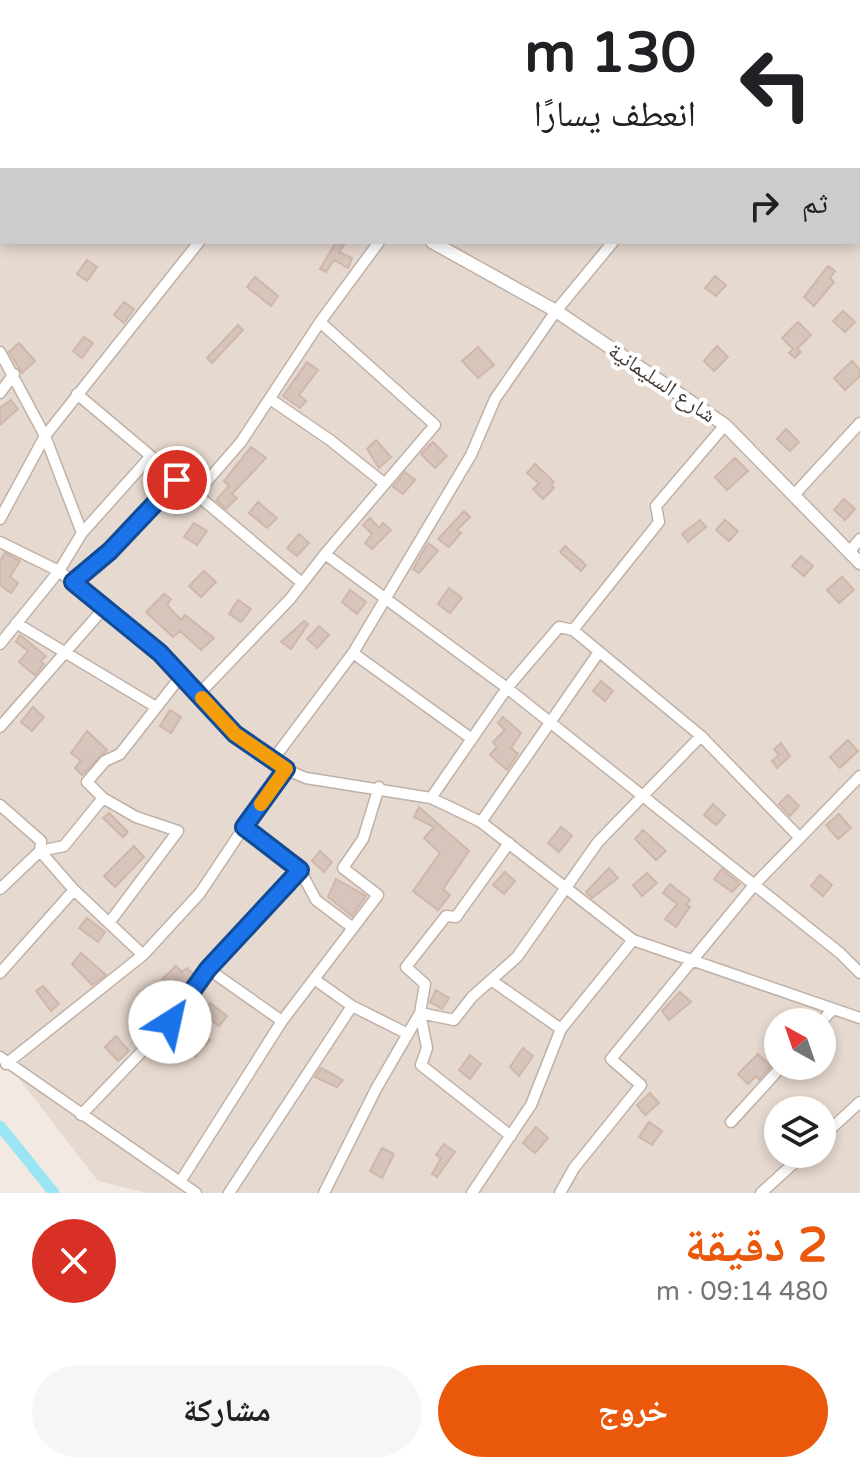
<!DOCTYPE html>
<html lang="ar">
<meta charset="utf-8">
<style>
body{margin:0;font-family:"Varela Round","Noto Naskh Arabic",sans-serif;background:#f6f6f6;color:#202124;direction:rtl;height:100vh;display:flex;flex-direction:column;font-size:30px;white-space:nowrap}
*{box-sizing:border-box;margin:0}
p{font-size:26px;color:#757577}
.icon{flex:none;width:44px;height:44px;fill:none;stroke:currentColor;stroke-width:2;stroke-linecap:round;stroke-linejoin:round}
.map{position:relative;height:1193px;overflow:hidden;direction:ltr}
.sheet{display:flex;flex-direction:column;background:#fff;flex:1}
.sheet>*{flex:none}
.guide{position:absolute;left:0px;top:0px;width:860px;height:244px;box-shadow:0 4px 12px #0003;direction:rtl;background:#fff;color:#202124;overflow:hidden}
.needle{width:52px;rotate:320deg}
.buttons{position:absolute;left:764px;top:1008px;display:grid;gap:16px}
.buttons a{display:grid;place-items:center;width:72px;height:72px;border-radius:50%;background:#fff;box-shadow:0 4px 12px #0003;font-size:40px}
.pin{position:absolute;display:grid;place-items:center;width:68px;height:68px;color:#fff;margin:-34px;border:4px solid #fff;border-radius:50%;box-shadow:0 2px 8px #0007}
.me{position:absolute;width:88px;margin:-44px;rotate:35deg;stroke-linejoin:round;filter:drop-shadow(0 0 6px #0008)}
.turn{display:flex;align-items:center;gap:28px;height:168px;padding:0 32px;font-size:36px}
.turn .icon{width:104px;height:104px;stroke-width:2.5}
.turn b{display:block;font-size:56px;line-height:68px}
.then{display:flex;align-items:center;height:76px;padding:0 32px;background:#0003;gap:16px;font-size:30px}
.round{display:grid;place-items:center;flex:none;width:84px;height:84px;border-radius:42px;background:#f6f6f6}
.overview{display:flex;align-items:center;justify-content:space-between;height:136px;padding:0 32px}
h1{font-size:48px;font-weight:700;line-height:60px;color:#ea580c}
.button{display:flex;gap:16px;margin-top:auto;padding:16px 32px}
.button a{flex:1;height:92px;border-radius:48px;background:#ea580c;color:#fff;font-size:32px;font-weight:700;line-height:92px;text-align:center}
.button a+a{background:#f6f6f6;color:#202124}
.map>svg:first-child{display:block}
.residential{fill:#e6d9cf;fill-rule:evenodd}
.lines{fill:none;stroke-linecap:round;stroke-linejoin:round}
.canal{stroke:#99e5f3;stroke-width:11}
.building{fill:#d7c4ba;stroke:#cfb7aa;stroke-width:2}
.minor-casing{stroke:#c0b1a7;stroke-width:13}
.tertiary-casing{stroke:#c0b1a7;stroke-width:15}
.minor{stroke:#fff;stroke-width:10}
.tertiary{stroke:#fff;stroke-width:12}
.route-casing{stroke:#114b97;stroke-width:20}
.route{stroke:#1a73e8;stroke-width:14}
.slow{stroke:#f59e0b;stroke-width:14}
.labels{text-anchor:middle;dominant-baseline:central;stroke-width:8;stroke-linejoin:round;paint-order:stroke}
.street-label{font-size:22px;fill:#433832;stroke:#fff}
</style>
<div class="map">
<svg width="860" height="1193" viewBox="0 0 860 1193">
<rect width="100%" height="100%" fill="#f2e9e2"/>
<path class="residential" d="M0,0L672,2H2V242H858V161L860,163V1193H147L98,1181L0,1054ZM778,1022H822V1066H778ZM778,1110H822V1154H778Z"/>
<g class="lines">
<path class="canal" d="M0,1126L54,1193"/>
</g>
<path class="building" d="M336,242H346L339,252L352,258L348,268L334,260L326,272L320,269Z
M87,260L97,267L87,281L77,274Z
M828,266L835,271L830,278L834,282L814,306L804,297Z
M715,276L726,285L716,296L705,288Z
M255,277L278,296L271,306L247,287Z
M124,302L134,309L124,323L114,315Z
M843,311L855,322L845,332L833,321Z
M798,322L811,335L797,349L801,352L795,358L789,353L793,349L782,338Z
M238,325L243,330L212,363L207,358Z
M84,337L93,343L82,358L73,351Z
M19,343L35,361L22,373L9,352Z
M717,346L728,357L714,371L704,361Z
M478,347L494,365L478,378L462,361Z
M852,361L860,370V376L845,390L834,378Z
M307,362L318,370L299,395L306,401L300,408L283,396Z
M11,400L18,409L0,425V408Z
M786,429L799,442L790,451L777,439Z
M376,440L391,457L379,468L367,449Z
M433,442L447,456L435,468L421,454Z
M251,447L266,458L232,494L237,498L226,509L216,500L229,486L224,481Z
M735,458L748,471L727,490L715,477Z
M535,464L554,482L551,485L554,488L543,499L533,489L539,483L527,473Z
M405,472L415,480L403,494L393,487Z
M844,499L855,509L845,520L834,510Z
M258,502L277,518L267,528L249,513Z
M464,511L470,517L457,530L461,533L449,547L438,539Z
M370,518L379,528L383,523L391,530L372,549L365,543L372,534L363,525Z
M700,520L706,527L688,542L682,534Z
M725,520L738,531L729,541L716,530Z
M194,523L207,531L197,545L184,537Z
M299,534L309,543L297,556L287,548Z
M428,543L438,551L419,573L413,569Z
M565,546L586,565L581,571L560,552Z
M5,553L20,561L10,577L18,583L11,593L0,585V561Z
M801,556L813,566L804,576L792,566Z
M204,571L216,582L201,597L189,586Z
M842,577L854,590L839,603L827,590Z
M449,588L462,598L450,613L438,604Z
M350,590L366,602L357,614L342,602Z
M164,594L171,599L167,605L181,620L185,615L214,638L201,650L180,631L173,637L146,612Z
M238,600L251,609L241,622L229,614Z
M304,621L308,624L291,649L281,642Z
M319,626L329,635L317,648L307,639Z
M20,635L46,656L41,661L44,664L35,675L19,662L28,651L16,642Z
M601,681L613,691L605,701L593,691Z
M33,707L44,717L32,731L21,722Z
M170,710L181,717L171,733L160,726Z
M503,717L521,733L511,748L518,754L507,770L490,755L497,747L493,742L505,730L498,723Z
M87,731L107,750L82,775L75,768L81,761L71,753Z
M848,740L858,751L840,768L830,757Z
M781,743L790,756L777,768L772,761L779,755L774,749Z
M788,795L799,806L790,816L779,804Z
M713,804L725,815L716,825L704,815Z
M419,807L469,851L443,889L450,895L438,910L413,891L440,853L424,838L434,827L414,817Z
M109,813L128,832L123,837L103,818Z
M839,814L851,828L838,839L826,825Z
M561,827L572,836L559,852L548,843Z
M643,830L666,851L656,860L635,839Z
M134,846L144,857L115,887L104,876Z
M320,851L332,862L324,872L312,861Z
M609,868L618,878L592,898L586,892Z
M722,869L740,884L732,892L714,879Z
M505,872L515,881L504,894L493,885Z
M647,873L657,883L642,896L633,885Z
M820,875L832,885L823,896L811,886Z
M336,879L366,896L352,916L328,897Z
M670,884L690,900L686,905L690,907L676,927L665,919L677,904L663,893Z
M87,918L105,932L98,942L79,928Z
M81,953L106,975L92,985L72,964Z
M176,966L182,972L187,968L194,975L176,994L162,979Z
M43,986L59,1004L51,1011L36,991Z
M436,990L449,998L442,1009L430,1002Z
M680,992L691,1002L669,1020L662,1011Z
M210,1003L227,1016L219,1026L202,1013Z
M192,1025L210,1040L195,1057L178,1042Z
M116,1036L129,1051L118,1061L105,1047Z
M523,1048L533,1056L519,1076L510,1067Z
M758,1054L771,1066L759,1080L756,1076L748,1084L738,1074Z
M470,1055L481,1064L470,1079L459,1070Z
M321,1068L343,1080L337,1087L315,1077Z
M650,1093L659,1103L645,1115L637,1105Z
M649,1122L662,1131L652,1145L639,1137Z
M536,1127L548,1138L535,1153L523,1143Z
M444,1144L455,1152L437,1177L432,1174L441,1158L436,1155Z
M382,1148L394,1154L382,1178L370,1171Z"/>
<g class="lines">
<g class="minor-casing">
<path id="minor" d="M0,2L2,4
M146,2L148,0
M0,54H2
M0,146L2,144
M0,352L45,436L82,533L59,571L0,644
M0,393L14,374
M77,394L302,583
M270,399L330,440L385,484
M195,495L241,442L320,322
M794,495L860,423
M0,519L45,436L199,242
M82,533L150,457
M0,542L59,571L160,653L235,734L282,768L306,778L431,798L481,822L633,940L860,1018
M849,552L860,539
M325,554L435,425L320,322L379,242
M73,582L110,551L177,480
M16,623L156,707
M573,630L701,736L800,838
M353,653L472,739
M198,695L290,599L325,554L507,688L840,953L860,973
M0,727L104,608
M272,761L353,653L471,455L495,399L556,311L613,242
M103,798L87,782L105,761L120,754L181,676
M431,798L507,688L559,627L573,630L659,522L656,506L725,425
M0,805L41,841L40,851L64,846L103,798L136,817L178,831L109,923
M481,822L599,652
M509,843L456,917L446,916L406,967L425,984L420,1013L427,1048L421,1065L511,1136
M0,889L40,851L74,890L143,955
M353,928L378,895L343,868L363,839L379,787
M208,969L282,1021
M0,973L74,890
M491,980L561,1029
M352,1006L408,1034
M821,1022L833,1009
M0,1057L196,1193
M6,1064L143,955L200,893L244,827
M81,1115L170,1022L208,969L300,870
M731,1122L782,1066
M822,1137L860,1102
M180,1182L282,1021L353,928L316,900L300,870L244,827L286,769
M229,1193L352,1006L314,979
M324,1193L376,1089L420,1013L454,1020L472,997L517,957L598,842L701,736
M472,1193L531,1105L561,1029L633,940
M560,1193L574,1168L641,1085L611,1059L755,884L860,776
M761,1193L804,1154"/>
</g>
<g class="tertiary-casing">
<path id="tertiary" d="M432,242L556,311L725,425L860,563"/>
</g>
<use href="#minor" class="minor"/>
<use href="#tertiary" class="tertiary"/>
</g>
<g class="lines">
<g class="route-casing">
<path id="route" d="M170,1022L208,969L300,870L244,827L286,769L235,734L160,653L73,582L110,551L177,480"/>
</g>
<use href="#route" class="route"/>
<path class="slow" d="M202,698L235,734L286,769L261,804"/>
</g>
<g class="labels">
<g class="street-label">
<text transform="translate(662 383) rotate(34)">شارع السليمانية</text>
</g>
</g>
</svg>
<div class="buttons">
<a><svg class="needle" viewBox="-14 -14 28 28"><path d="M0-13l5 13h-10z" fill="#e53935"/><path d="M0 13l5-13h-10z" fill="#757577"/></svg></a>
<a><svg class="icon" aria-label="layers" viewBox="0 0 24 24"><path d="M12 4l9 5-9 5-9-5zM3 14l9 5 9-5"/></svg></a>
</div>
<div class="pin" style="left:177px;top:480px;background:#d93025"><svg class="icon" aria-label="arrive" viewBox="0 0 24 24"><path d="M6 21V4h12l-3 4 3 4H6"/></svg></div>
<svg class="me" style="left:170px;top:1022px" viewBox="-20 -20 40 40"><circle r="19" fill="#fff"/><path d="M0-13L10 11 0 6-10 11z" fill="#1a73e8"/></svg>
<div class="guide">
<div class="turn"><svg class="icon" aria-label="left" viewBox="0 0 24 24"><path d="M17 20v-9H6M10 6l-5 5 5 5"/></svg><div><b>130 m</b>انعطف يسارًا</div></div>
<div class="then">ثم<svg class="icon" aria-label="right" viewBox="0 0 24 24"><path d="M7 20v-9h11M14 6l5 5-5 5"/></svg></div>
</div>
</div>
<section class="sheet">
<div class="overview"><div><h1>2 دقيقة</h1><p>480 m · 09:14</p></div><a class="round" style="background:#d93025;color:#fff"><svg class="icon" aria-label="close" viewBox="0 0 24 24"><path d="M6 6l12 12M18 6L6 18"/></svg></a></div>
<div class="button"><a>خروج</a><a>مشاركة</a></div>
</section>
